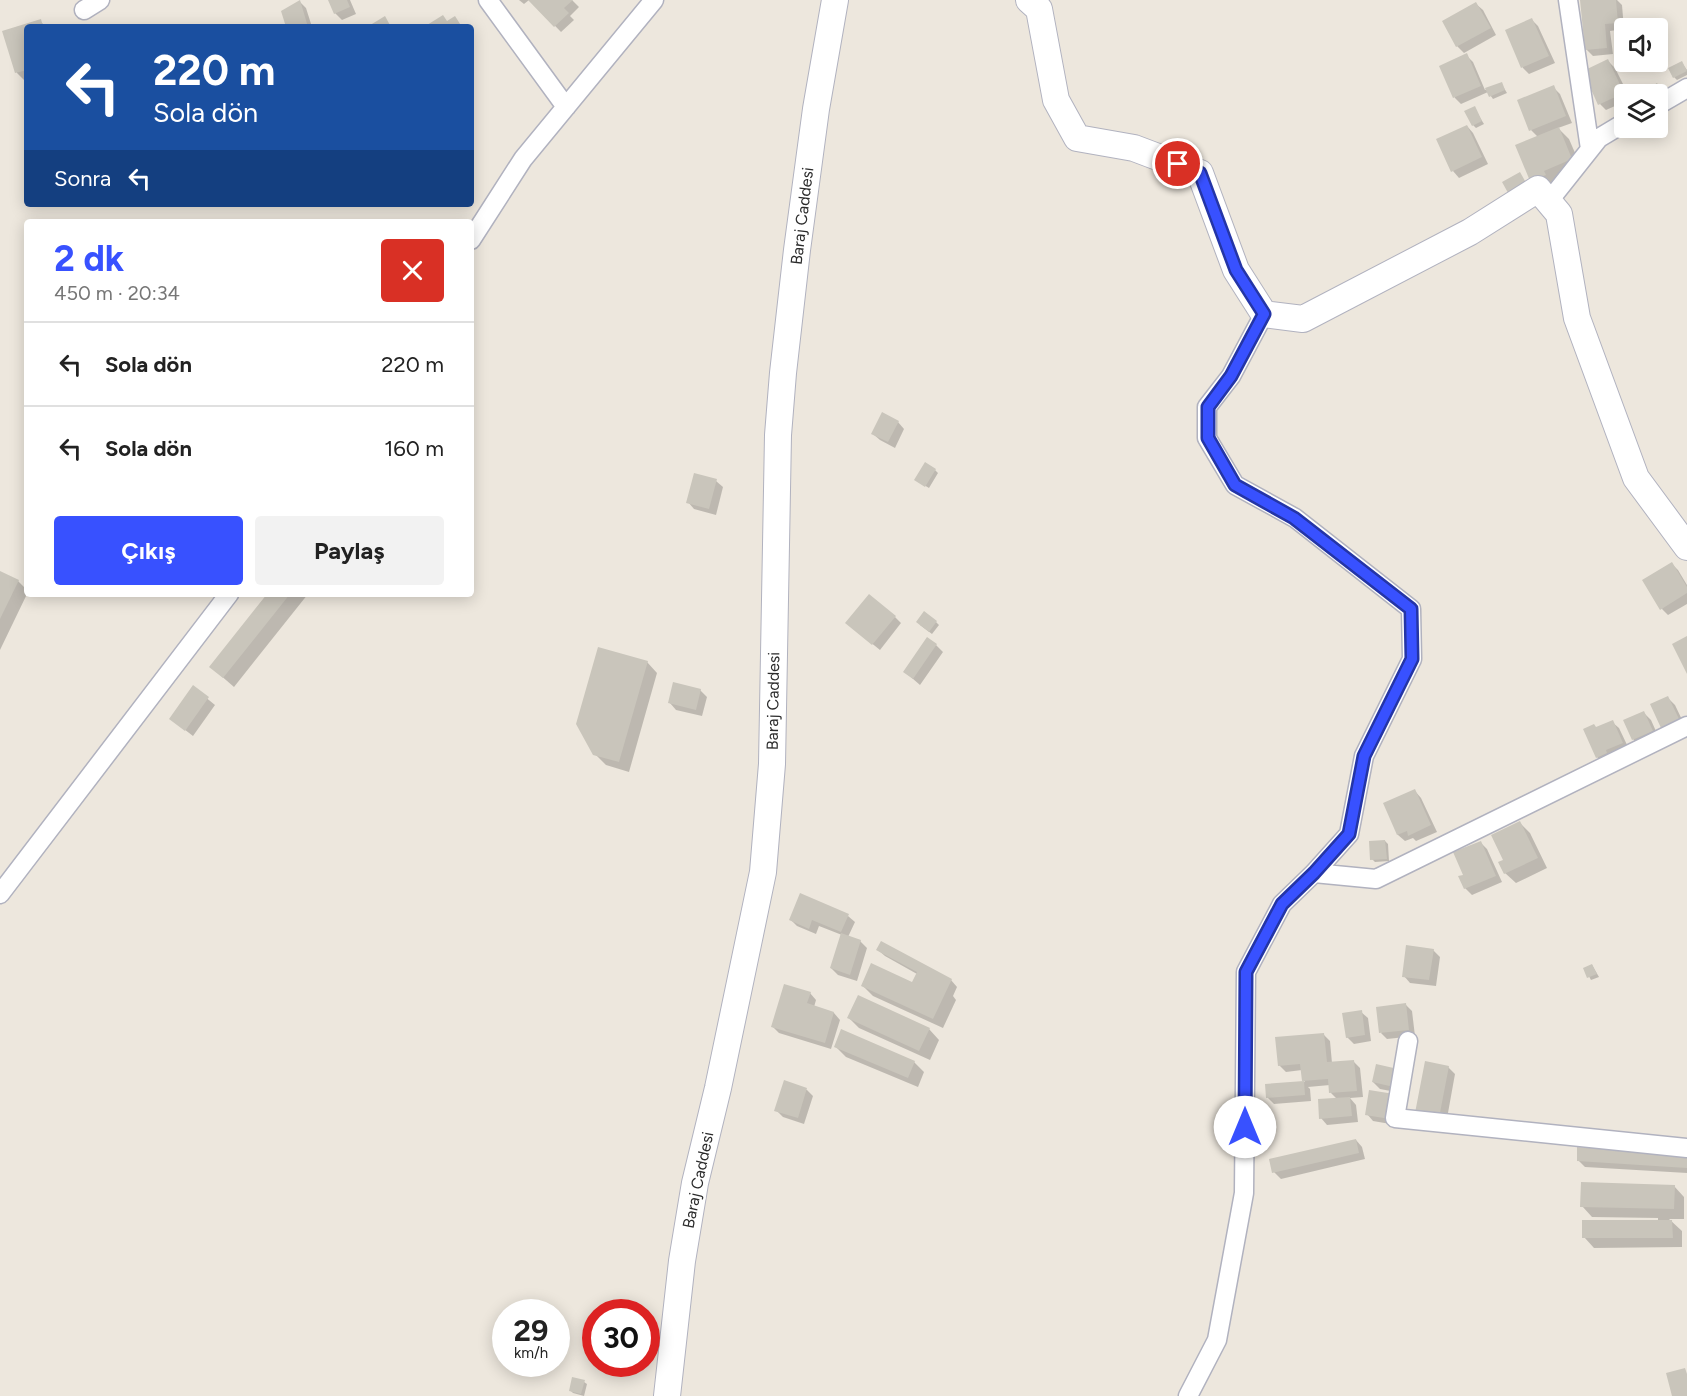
<!DOCTYPE html>
<html lang="tr">
<meta charset="utf-8">
<style>
body{margin:0;font-family:Figtree,sans-serif;background:#f2f2f2;color:#222;height:100vh;display:flex;flex-direction:column;font-size:22px;white-space:nowrap}
*{box-sizing:border-box;margin:0}
p{font-size:20px;color:#767676}
.icon{flex:none;width:33px;height:33px;fill:none;stroke:currentColor;stroke-width:2;stroke-linecap:round;stroke-linejoin:round}
.map{position:relative;flex:1;overflow:hidden}
.panel{position:absolute;left:24px;top:219px;width:450px;height:378px;display:flex;flex-direction:column;background:#fff;border-radius:6px;box-shadow:0 3px 15px #0003}
.panel>*{flex:none}
.guide{position:absolute;left:24px;top:24px;width:450px;height:183px;border-radius:6px;box-shadow:0 3px 15px #0003;background:#1a4fa0;color:#fff;overflow:hidden}
.tools{position:absolute;left:1614px;top:18px;display:grid;gap:12px}
.tools a{display:grid;place-items:center;width:54px;height:54px;border-radius:6px;background:#fff;box-shadow:0 3px 15px #0003;font-size:30px}
.speed{position:absolute;left:492px;top:1299px;display:flex;gap:12px;font-size:30px;font-weight:700;text-align:center}
.speed>*{display:grid;place-content:center;width:78px;height:78px;border-radius:50%;background:#fff;box-shadow:0 3px 15px #0003;line-height:1}
.speed small{font-size:15px;font-weight:400}
.speed .limit{border:9px solid #d22;background:#fff;color:#111}
.pin{position:absolute;display:grid;place-items:center;width:51px;height:51px;color:#fff;margin:-26px;border:3px solid #fff;border-radius:50%;box-shadow:0 2px 6px #0007}
.me{position:absolute;width:66px;margin:-33px;rotate:0deg;stroke-linejoin:round;filter:drop-shadow(0 0 4px #0008)}
.turn{display:flex;align-items:center;gap:21px;height:126px;padding:0 30px;font-size:27px}
.turn .icon{width:78px;height:78px;stroke-width:2.5}
.turn b{display:block;font-size:42px;line-height:51px}
.then{display:flex;align-items:center;height:57px;padding:0 30px;background:#0003;gap:12px;font-size:22px}
.round{display:grid;place-items:center;flex:none;width:63px;height:63px;border-radius:6px;background:#f2f2f2}
.head{display:flex;align-items:center;justify-content:space-between;height:102px;padding:0 30px}
h1{font-size:36px;font-weight:700;line-height:45px;color:#3851ff}
.button{display:flex;gap:12px;margin-top:auto;padding:12px 30px}
.button a{flex:1;height:69px;border-radius:6px;background:#3851ff;color:#fff;font-size:24px;font-weight:700;line-height:69px;text-align:center}
.button a+a{background:#f2f2f2;color:#222}
ul{padding:0;list-style:none}
li{display:flex;align-items:center;gap:18px;height:84px;padding:0 30px;border-top:2px solid #e0e0e0}
li div{flex:1}
li b{display:block;font-size:22px}
li em{font-style:normal}
.map>svg:first-child{display:block}
.shadow{fill:#0003}
.building{fill:#c9c5bb}
.lines{fill:none;stroke-linecap:round;stroke-linejoin:round}
.street-casing{stroke:#b1b2bf;stroke-width:21}
.secondary-casing{stroke:#b1b2bf;stroke-width:28}
.street{stroke:#fff;stroke-width:18}
.secondary{stroke:#fff;stroke-width:26}
.route-casing{stroke:#2435a6;stroke-width:15}
.route{stroke:#3851ff;stroke-width:10}
.labels{text-anchor:middle;dominant-baseline:central;stroke-width:4.5;stroke-linejoin:round;paint-order:stroke}
.street-label{font-size:16px;fill:#2b2b2b;stroke:#fff}
</style>
<div class="map">
<svg width="1687" height="1396" viewBox="0 0 1687 1396">
<rect width="100%" height="100%" fill="#ede7dd"/>
<path class="shadow" d="M330,0H350L356,14L342,20L335,13Z
M519,0H529L524,4Z
M530,0H572L579,7L570,16L574,20L561,32Z
M1598,0H1617L1622,5L1624,29L1610,31L1613,54L1593,56L1586,49Z
M300,2L306,8L312,27H288Z
M1476,4L1483,10L1496,35L1464,53L1457,46Z
M1532,20L1538,26L1555,63L1529,74L1523,68L1507,31Z
M40,21L46,27H27V83L17,73L4,32Z
M1466,55L1473,62L1485,90L1501,83L1507,93L1493,99L1488,92L1461,104L1455,98L1441,67Z
M1608,61L1615,68L1628,94H1624V102L1606,110L1600,104Z
M1682,63L1687,70V75L1677,80L1674,77Z
M1553,87L1560,94L1572,123L1558,128L1569,139L1582,169L1553,181L1555,186L1532,181L1538,137L1531,130Z
M1474,108L1484,124L1476,128L1473,125Z
M1467,126L1473,133L1488,164L1459,178L1453,171Z
M898,422L904,429L895,448L880,440L873,434Z
M935,470L938,473L929,488L919,482Z
M716,481L723,487L716,515L694,509L688,502Z
M1672,564L1678,570L1687,585V604L1668,615L1662,609Z
M0,572L18,581L27,590V594L0,650Z
M269,594H308L234,687L211,667Z
M895,617L901,623L880,650L854,629Z
M936,622L939,625L932,634L920,625Z
M936,645L943,652L920,685L905,672Z
M647,662L657,673L629,772L606,765L595,754Z
M193,687L215,705L193,736L171,719Z
M700,690L707,697L702,716L676,710L670,703Z
M1668,698L1675,705L1685,726L1669,734L1662,727Z
M1644,713L1651,720L1659,738L1640,746L1633,739Z
M1612,722L1619,728L1629,749L1604,764L1597,757Z
M1415,791L1421,798L1437,832L1416,841L1413,838L1405,841L1398,835L1385,804Z
M1520,823L1530,833L1547,868L1516,883L1505,873V861Z
M1385,841L1388,844L1389,861L1375,862L1372,859Z
M1480,842L1487,849L1502,882L1472,895L1465,888V875Z
M848,916L855,922L848,937L860,941L867,948L857,981L838,975L831,968L842,935L819,926L816,934L797,926L791,920Z
M878,950L951,980L957,987L953,996L956,1000L943,1028L873,996L862,985L913,984L917,974L885,956Z
M1433,950L1440,957L1436,986L1410,983L1404,976Z
M1592,965L1599,977L1591,980L1585,969Z
M810,993L816,1000L814,1007L834,1013L840,1020L831,1049L779,1033L772,1026Z
M1406,1005L1412,1011L1415,1036L1387,1039L1381,1033Z
M1361,1012L1368,1018L1371,1041L1354,1044L1347,1037Z
M849,1018L929,1029L939,1040L930,1060L859,1028Z
M1324,1035L1330,1041L1332,1063L1353,1061L1360,1068L1363,1097L1350,1098L1356,1105L1358,1122L1327,1125L1321,1118L1337,1099L1331,1093L1330,1085L1308,1087L1310,1089L1311,1101L1274,1104L1267,1097V1085L1305,1082L1303,1080L1302,1070L1286,1072L1279,1065Z
M835,1046L914,1062L924,1072L918,1087L846,1057Z
M1377,1065L1401,1093L1380,1089L1373,1082Z
M1448,1067L1455,1074L1446,1124L1423,1120Z
M785,1082L807,1090L813,1096L804,1124L783,1117L776,1110Z
M1371,1091L1396,1125L1373,1121L1367,1114Z
M1356,1140L1362,1147L1365,1159L1281,1179L1274,1172Z
M1687,1155V1173L1585,1167L1578,1160Z
M1674,1186L1684,1197V1219H1669L1682,1231V1247L1594,1248L1584,1237L1658,1221V1218L1592,1217L1582,1206Z
M584,1382L587,1384L584,1396L573,1393L570,1390Z"/>
<path class="building" d="M300,0L308,27H286L281,11Z
M328,0H347L350,7L334,14Z
M528,0H573L564,8L569,13L554,27Z
M1580,0H1616L1618,23L1605,24L1607,48L1585,50Z
M1476,2L1491,28L1456,47L1442,21Z
M443,15L447,21L455,16L462,27H429L427,25Z
M385,16L391,27H367Z
M1532,18L1549,56L1521,68L1505,30Z
M41,19L43,27H27V70L15,73L2,31Z
M1467,53L1481,86L1453,98L1439,66Z
M1608,59L1624,93L1598,105L1583,71Z
M1682,61L1687,71L1673,78L1668,68Z
M1502,82L1505,90L1489,97L1485,88Z
M1657,83L1664,94L1658,97V94H1644L1643,92Z
M1554,85L1566,116L1529,131L1517,100Z
M1475,106L1482,121L1472,126L1464,111Z
M1467,125L1482,157L1451,172L1436,139Z
M1559,127L1572,159L1544,171L1546,175L1530,181L1515,145Z
M1520,172L1530,190L1512,200L1502,182Z
M882,412L899,421L888,442L871,434Z
M925,462L936,469L925,487L914,480Z
M694,473L717,479L709,509L686,503Z
M1672,562L1687,587V593L1660,610L1642,580Z
M0,571L19,580L0,619Z
M267,594H290L223,678L209,667Z
M869,594L896,616L872,645L845,623Z
M924,611L937,621L929,632L916,622Z
M1687,636V674L1672,644Z
M927,637L937,644L913,679L903,672Z
M598,647L648,661L619,762L593,755L576,724Z
M673,682L701,689L696,710L668,703Z
M193,685L209,697L185,731L169,719Z
M1668,696L1679,719L1661,728L1650,704Z
M1644,711L1653,731L1632,740L1623,720Z
M1613,720L1623,743L1606,750L1607,753L1596,758L1583,729L1594,724L1596,727Z
M1415,789L1431,825L1408,836L1407,831L1397,835L1383,803Z
M1520,821L1538,858L1504,874L1498,862L1503,860L1491,835Z
M1385,840L1387,859L1370,860L1369,841Z
M1481,841L1496,876L1464,889L1458,876L1463,875L1453,852Z
M800,893L849,914L841,932L812,920L809,929L789,920Z
M841,933L861,940L850,975L830,968Z
M881,941L952,979L933,1019L861,986L871,963L912,982L917,972L876,950Z
M1406,945L1434,949L1429,980L1402,977Z
M1592,964L1597,974L1587,978L1583,968Z
M784,984L811,992L807,1003L834,1012L825,1043L771,1027Z
M858,995L930,1028L919,1051L847,1018Z
M1406,1003L1409,1030L1379,1033L1376,1007Z
M1362,1010L1365,1035L1346,1038L1342,1013Z
M841,1029L915,1061L908,1078L834,1047Z
M1324,1033L1327,1062L1354,1060L1357,1091L1329,1093L1328,1079L1302,1081L1300,1064L1278,1066L1275,1037Z
M1425,1061L1449,1066L1439,1118L1415,1113Z
M1376,1064L1398,1069L1394,1087L1372,1082Z
M784,1080L807,1088L798,1118L774,1111Z
M1304,1081L1305,1095L1266,1098L1265,1084Z
M1369,1090L1394,1094L1390,1119L1365,1115Z
M1350,1097L1352,1116L1319,1119L1318,1099Z
M1356,1139L1359,1153L1272,1173L1269,1159Z
M1577,1147L1687,1154V1168L1577,1161Z
M1581,1182L1675,1185L1674,1209L1580,1207Z
M1582,1220H1672L1673,1238H1582Z
M1685,1368L1687,1374V1396H1672L1666,1373Z
M572,1377L585,1380L581,1394L569,1391Z"/>
<g class="lines">
<g class="street-casing">
<path id="street" d="M488,0L566,107
M1568,0L1590,149
M84,10L100,0
M1658,105L1687,88
M1549,201L1599,138L1624,123
M471,240L523,159L654,0
M1314,873L1376,879L1687,726
M0,894L229,594
M1408,1041L1395,1118L1687,1148
M1188,1396L1217,1340L1244,1193L1246,972L1282,904L1314,873L1349,834L1364,756L1412,659L1411,609L1295,518L1235,485L1207,438V407L1231,376L1264,314"/>
</g>
<g class="secondary-casing">
<path id="secondary" d="M1029,0L1039,9L1056,100L1077,138L1134,148L1200,173L1236,270L1264,314L1303,319L1470,232L1538,189L1559,214L1577,318L1636,478L1687,547
M667,1396L682,1261L695,1183L718,1088L763,872L772,764L778,435L783,373L797,250L816,109L835,0"/>
</g>
<use href="#street" class="street"/>
<use href="#secondary" class="secondary"/>
</g>
<g class="lines">
<g class="route-casing">
<path id="route" d="M1178,164L1200,173L1236,270L1264,314L1231,376L1208,407V438L1235,485L1294,518L1411,609L1412,659L1364,756L1349,834L1314,873L1282,904L1246,972L1245,1127"/>
</g>
<use href="#route" class="route"/>
</g>
<g class="labels">
<g class="street-label">
<text transform="translate(802 216) rotate(-83)">Baraj Caddesi</text>
<text transform="translate(773 701) rotate(-89)">Baraj Caddesi</text>
<text transform="translate(698 1180) rotate(-78)">Baraj Caddesi</text>
</g>
</g>
</svg>
<div class="tools">
<a><svg class="icon" aria-label="sound" viewBox="0 0 24 24"><path d="M4 9h4l5-4v14l-5-4H4zM17 9q2 3 0 6"/></svg></a>
<a><svg class="icon" aria-label="layers" viewBox="0 0 24 24"><path d="M12 4l9 5-9 5-9-5zM3 14l9 5 9-5"/></svg></a>
</div>
<div class="speed"><div>29<small>km/h</small></div><div class="limit">30</div></div>
<div class="pin" style="left:1178px;top:164px;background:#d93025"><svg class="icon" aria-label="arrive" viewBox="0 0 24 24"><path d="M6 21V4h12l-3 4 3 4H6"/></svg></div>
<svg class="me" style="left:1245px;top:1127px" viewBox="-20 -20 40 40"><circle r="19" fill="#fff"/><path d="M0-13L10 11 0 6-10 11z" fill="#3851ff"/></svg>
<div class="guide">
<div class="turn"><svg class="icon" aria-label="left" viewBox="0 0 24 24"><path d="M17 20v-9H6M10 6l-5 5 5 5"/></svg><div><b>220 m</b>Sola dön</div></div>
<div class="then">Sonra<svg class="icon" aria-label="left" viewBox="0 0 24 24"><path d="M17 20v-9H6M10 6l-5 5 5 5"/></svg></div>
</div>
<section class="panel">
<div class="head"><div><h1>2 dk</h1><p>450 m · 20:34</p></div><a class="round" style="background:#d93025;color:#fff"><svg class="icon" aria-label="close" viewBox="0 0 24 24"><path d="M6 6l12 12M18 6L6 18"/></svg></a></div>
<ul>
<li><svg class="icon" aria-label="left" viewBox="0 0 24 24"><path d="M17 20v-9H6M10 6l-5 5 5 5"/></svg><div><b>Sola dön</b></div><em>220 m</em></li>
<li><svg class="icon" aria-label="left" viewBox="0 0 24 24"><path d="M17 20v-9H6M10 6l-5 5 5 5"/></svg><div><b>Sola dön</b></div><em>160 m</em></li>
</ul>
<div class="button"><a>Çıkış</a><a>Paylaş</a></div>
</section>
</div>
